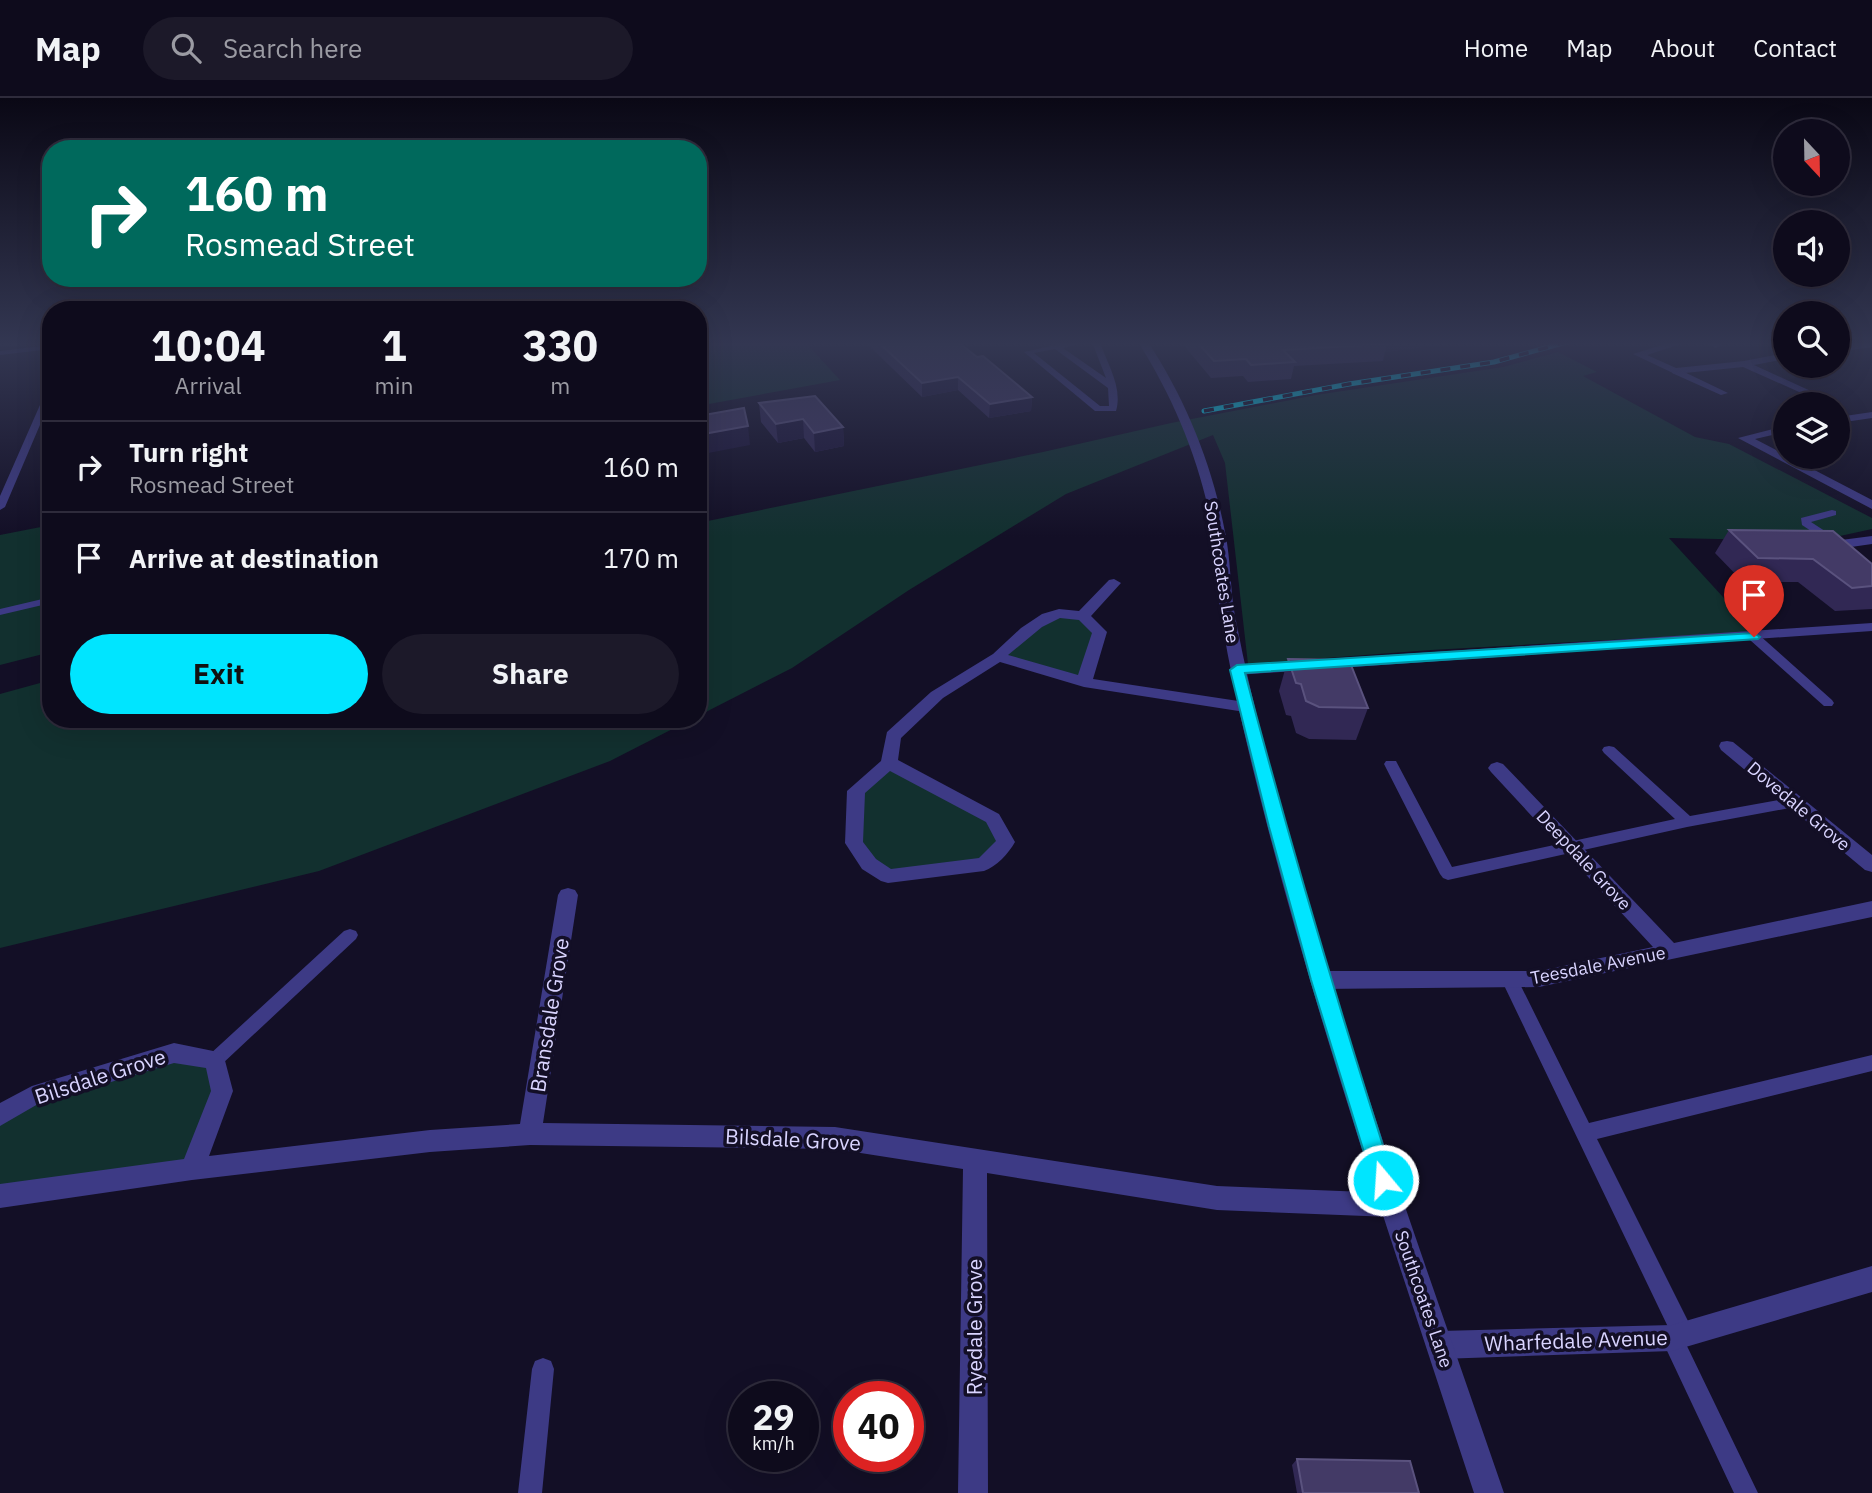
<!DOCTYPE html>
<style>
body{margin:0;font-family:"IBM Plex Sans",sans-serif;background:#1c1929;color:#f1f3f6;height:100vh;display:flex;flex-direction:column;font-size:26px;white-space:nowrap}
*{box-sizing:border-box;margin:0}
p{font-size:23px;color:#9b9ba3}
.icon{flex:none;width:38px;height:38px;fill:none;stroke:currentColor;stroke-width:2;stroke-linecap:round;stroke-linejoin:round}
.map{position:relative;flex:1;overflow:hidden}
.side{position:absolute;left:42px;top:203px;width:665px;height:427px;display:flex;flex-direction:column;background:#0e0b1c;border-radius:28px;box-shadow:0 7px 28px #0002,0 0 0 2px #2e2b3b}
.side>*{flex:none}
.guide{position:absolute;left:42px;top:42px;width:665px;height:147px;border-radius:28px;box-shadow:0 7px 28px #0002,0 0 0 2px #2e2b3b;background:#00695c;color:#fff;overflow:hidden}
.needle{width:46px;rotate:158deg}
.controls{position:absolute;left:1773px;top:21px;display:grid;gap:14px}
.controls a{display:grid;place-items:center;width:77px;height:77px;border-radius:50%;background:#0e0b1c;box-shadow:0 7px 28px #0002,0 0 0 2px #2e2b3b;font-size:35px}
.speed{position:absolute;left:728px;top:1283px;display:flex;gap:14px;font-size:35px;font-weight:700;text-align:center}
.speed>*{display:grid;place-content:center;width:91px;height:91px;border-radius:50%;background:#0e0b1c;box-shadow:0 7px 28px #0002,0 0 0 2px #2e2b3b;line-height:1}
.speed small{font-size:18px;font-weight:400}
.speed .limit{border:10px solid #d22;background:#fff;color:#111}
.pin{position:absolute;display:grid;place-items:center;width:60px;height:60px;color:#fff;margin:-72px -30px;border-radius:50% 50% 50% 0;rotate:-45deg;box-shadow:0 0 7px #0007}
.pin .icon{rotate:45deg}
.me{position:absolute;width:77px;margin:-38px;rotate:342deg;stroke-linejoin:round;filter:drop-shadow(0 0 5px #0008)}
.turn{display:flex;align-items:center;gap:24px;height:147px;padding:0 28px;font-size:32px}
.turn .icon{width:91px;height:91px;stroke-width:2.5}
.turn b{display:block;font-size:49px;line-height:60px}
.eta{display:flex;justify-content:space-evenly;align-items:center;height:119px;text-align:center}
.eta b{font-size:42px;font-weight:800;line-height:49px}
.action{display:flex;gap:14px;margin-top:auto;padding:14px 28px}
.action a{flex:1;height:80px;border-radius:42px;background:#00e5ff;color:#111;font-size:28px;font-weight:800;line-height:80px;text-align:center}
.action a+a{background:#1c1929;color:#f1f3f6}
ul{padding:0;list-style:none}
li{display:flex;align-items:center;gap:21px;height:91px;padding:0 28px;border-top:2px solid #2e2b3b}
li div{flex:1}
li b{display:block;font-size:26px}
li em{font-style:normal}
header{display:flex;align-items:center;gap:42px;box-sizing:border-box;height:98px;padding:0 35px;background:#0e0b1c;border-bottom:2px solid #2e2b3b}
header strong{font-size:33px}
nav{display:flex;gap:38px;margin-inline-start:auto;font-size:24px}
.search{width:490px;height:63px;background:#1c1929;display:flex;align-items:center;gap:18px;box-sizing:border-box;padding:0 24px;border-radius:38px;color:#9b9ba3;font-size:26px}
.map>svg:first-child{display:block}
.green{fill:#12302f}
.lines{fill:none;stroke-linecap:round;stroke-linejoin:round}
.service{fill:#3d3a85;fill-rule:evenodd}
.minor{fill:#3d3a85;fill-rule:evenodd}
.tertiary{fill:#3d3a85;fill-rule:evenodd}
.rail-casing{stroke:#00e5ff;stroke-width:5}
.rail{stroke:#130f26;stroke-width:3.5;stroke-dasharray:10;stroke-linecap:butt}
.wall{fill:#312854}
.shaded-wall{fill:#1d163a}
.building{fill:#433a66;stroke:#5a527e;stroke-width:2}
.route{fill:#00e5ff;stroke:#0095a6;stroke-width:2}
.labels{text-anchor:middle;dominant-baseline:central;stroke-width:7;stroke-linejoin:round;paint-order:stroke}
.street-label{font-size:18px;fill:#d9d4ff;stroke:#130f26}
.near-street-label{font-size:21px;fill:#d9d4ff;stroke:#130f26}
</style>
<header>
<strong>Map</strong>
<div class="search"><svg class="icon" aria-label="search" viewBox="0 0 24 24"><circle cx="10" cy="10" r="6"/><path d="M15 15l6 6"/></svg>Search here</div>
<nav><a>Home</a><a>Map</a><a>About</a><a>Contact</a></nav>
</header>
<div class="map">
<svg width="1872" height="1395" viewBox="0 0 1872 1395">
<rect width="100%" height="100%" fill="#130f26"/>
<path class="green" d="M698,244H805L840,282L698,308Z
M1558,254L1597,274L1583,278L1695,339L1729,346L1872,420V431L1817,443L1669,440L1755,534L1431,552L1248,566L1225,365L1213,337L1066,396L909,492L792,570L698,618V425L1043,354L1171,325L1316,297L1503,269Z
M51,427V554L0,567V437Z
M1054,516L1082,519L1100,534L1084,584L998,559Z
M51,582V621H692L610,663L319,773L0,850V596Z
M889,665L993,720L1006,744L984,766L888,778L854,745L856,693Z
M174,955L215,962L222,993L192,1071L0,1098V1017Z"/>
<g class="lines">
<path class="service" d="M1069,244H1086L1063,250L1106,280L1092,244H1100C1107,266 1123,289 1116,313H1095L1024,254ZM1055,251L1108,290L1109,308H1100L1034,255Z
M51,247V251L0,257V253Z
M1672,271H1678L1728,295L1721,297L1672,275Z
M51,289V301L5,409L0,412V398L47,291Z
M1832,412L1836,413V417L1811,424L1834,439V443H1826L1802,427L1801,420Z
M51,499V505L0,517V511Z
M1754,535L1758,536L1832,602L1834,605L1832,608H1824L1750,542V536Z
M1609,648L1614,649L1690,718L1795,699L1802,704L1795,709L1687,729L1448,782L1443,780L1440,776L1384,666L1386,663H1396L1452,769L1675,721L1604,655L1602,652L1604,649Z
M350,831L356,833L358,837L356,841L221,967L215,970L209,967L206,962L209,957L344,833Z
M1509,874L1515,876L1589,1025L1872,957V973L1597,1041L1691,1229L1694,1237L1691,1245L1686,1246L1758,1395H1734L1661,1240L1664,1232L1669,1231L1501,881L1503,876Z
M543,1260L551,1263L554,1271L542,1395H518L532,1271L535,1263Z"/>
<path class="minor" d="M1671,244H1687L1647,257L1676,270L1744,263L1785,255V261L1754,267L1839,306L1838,308L1826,306L1743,269L1675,276L1633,256Z
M1704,244H1717L1721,247L1716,250Z
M1872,244V249L1838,254V248Z
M1872,314V320L1838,325V319Z
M1785,328V334L1755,341L1872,402V411L1738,340Z
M1872,438V446L1851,449L1872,468V479L1867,478L1834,446L1841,442Z
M1114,481L1121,485L1091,518L1107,534L1093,581L1245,604L1253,609L1251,613L1245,614L1084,589L1000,564L943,600L901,640L898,662L999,716L1015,744C1009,755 996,769 984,773L888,785L881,783L862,771L845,745L847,693L881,663L887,634L931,594L993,556L1021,530L1042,516L1059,511L1079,513L1109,482ZM1060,520L1079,522L1092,535L1078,577L1008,557L1042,529ZM890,673L986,724L996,743L979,760L891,771L876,761L863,744L865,695Z
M1872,525V533L1237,577L1229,572L1237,567Z
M1727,643L1733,644L1872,757V774L1865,772L1721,652L1719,648L1721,644Z
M1497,664L1503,666L1674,845L1872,803V819L1539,889L1320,891L1313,888L1310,882L1313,876L1320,873H1539L1653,849L1491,674L1488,670L1491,666Z
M568,790L575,792L578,797L543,1025L835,1029L1217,1088L1391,1095L1400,1098L1403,1107L1400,1116L1391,1119L1217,1112L987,1075L988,1395H958L963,1071L835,1051L530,1047L430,1054L192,1082L0,1110V1086L184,1061L211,993L206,970L174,965L38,1006L0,1028V1005L32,988L174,945L223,955L233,993L209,1058L430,1032L520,1026L558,797L561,792Z
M1872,1168V1194L1672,1253L1440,1261L1430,1257L1426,1247L1430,1237L1440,1233L1672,1227Z"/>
<path class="tertiary" d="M1138,244H1148C1186,302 1212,366 1225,434C1231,462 1230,491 1235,518C1248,586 1265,653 1283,719C1346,948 1427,1171 1504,1395H1474C1401,1171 1324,948 1265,719C1248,653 1232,586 1221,518C1216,491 1217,462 1213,434C1201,366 1175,302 1138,244Z"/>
<g class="rail-casing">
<path id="rail" d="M1204,313L1349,286L1494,264L1567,244"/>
</g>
<use href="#rail" class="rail"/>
</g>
<path class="wall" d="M865,244H958L1032,299L1031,313L989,320L958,292L922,299Z
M1181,244H1463L1385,254L1383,263L1294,268L1291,281L1248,284L1243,278L1211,280Z
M759,305L843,329L844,348L815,354L804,340L778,345L761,324Z
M1729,432L1872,466V511L1835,513L1798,484H1743L1715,455Z
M1288,561L1368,610L1356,642L1309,641L1296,635L1291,618L1286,617L1279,593Z
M1297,1361L1419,1395H1297L1292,1367Z"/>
<path class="shaded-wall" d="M0,244H42L0,249Z
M1377,244H1463L1385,254L1387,246Z
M958,279V292L922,299V285Z
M1032,299L1031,313L989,320L990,306Z
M803,321L804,340L778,345L776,326Z
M748,328L750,347L698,357V337Z
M843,329L844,348L815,354L814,335Z"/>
<path class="building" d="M878,244H958L977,259L983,258L1032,299L990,306L958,279L922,285Z
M1197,244H1385L1387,246L1283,252L1295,264L1251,267L1246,261L1214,263Z
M815,298L843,329L814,335L803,321L776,326L759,305Z
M744,310L748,328L698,337V318Z
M1729,432L1833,433L1872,466V488L1852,490L1813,461L1758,460Z
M1288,561L1349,562L1368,610L1319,609L1306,603L1301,586L1296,585Z
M1297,1361L1410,1363L1419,1395H1303Z"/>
<linearGradient id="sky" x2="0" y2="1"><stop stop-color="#0a0815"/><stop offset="0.56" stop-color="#333752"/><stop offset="1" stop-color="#333752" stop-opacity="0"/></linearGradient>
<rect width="1872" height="439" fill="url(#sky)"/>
<path class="route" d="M1754,535L1760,539L1758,541L1245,575C1290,746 1340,914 1394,1082L1391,1090L1383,1093L1375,1090L1311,882L1269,729L1230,572L1237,567Z"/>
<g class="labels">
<g class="street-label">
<text transform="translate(1222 474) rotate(81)">Southcoates Lane</text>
<text transform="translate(1799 708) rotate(40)">Dovedale Grove</text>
<text transform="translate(1584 762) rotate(47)">Deepdale Grove</text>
<text transform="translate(1598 867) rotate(-11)">Teesdale Avenue</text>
<text transform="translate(1424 1201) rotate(71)">Southcoates Lane</text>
</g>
<g class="near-street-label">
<text transform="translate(549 917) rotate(-81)">Bransdale Grove</text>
<text transform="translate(100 978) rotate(-18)">Bilsdale Grove</text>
<text transform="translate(793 1041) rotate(3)">Bilsdale Grove</text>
<text transform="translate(974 1229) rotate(-90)">Ryedale Grove</text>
<text transform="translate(1576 1242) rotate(-2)">Wharfedale Avenue</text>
</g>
</g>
</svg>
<div class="controls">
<a><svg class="needle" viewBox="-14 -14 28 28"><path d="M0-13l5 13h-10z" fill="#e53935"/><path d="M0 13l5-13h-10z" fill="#9b9ba3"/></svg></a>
<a><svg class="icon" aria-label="sound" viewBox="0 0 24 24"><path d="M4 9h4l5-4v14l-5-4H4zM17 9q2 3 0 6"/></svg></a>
<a><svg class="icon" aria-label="search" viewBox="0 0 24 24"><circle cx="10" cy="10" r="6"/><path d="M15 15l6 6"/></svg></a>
<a><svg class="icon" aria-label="layers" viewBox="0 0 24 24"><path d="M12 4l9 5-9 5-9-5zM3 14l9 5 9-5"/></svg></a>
</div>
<div class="speed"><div>29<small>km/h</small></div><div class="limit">40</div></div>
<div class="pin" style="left:1754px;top:539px;background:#d93025"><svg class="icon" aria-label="arrive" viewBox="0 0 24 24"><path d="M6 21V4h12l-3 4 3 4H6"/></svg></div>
<svg class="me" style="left:1383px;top:1082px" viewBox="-20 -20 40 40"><circle r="17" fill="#00e5ff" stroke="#fff" stroke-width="3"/><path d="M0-11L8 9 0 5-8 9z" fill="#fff"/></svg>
<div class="guide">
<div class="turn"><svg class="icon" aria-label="right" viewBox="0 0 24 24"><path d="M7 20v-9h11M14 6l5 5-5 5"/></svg><div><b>160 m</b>Rosmead Street</div></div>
</div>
<section class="side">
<div class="eta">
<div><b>10:04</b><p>Arrival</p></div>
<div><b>1</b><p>min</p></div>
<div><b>330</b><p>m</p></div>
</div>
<ul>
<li><svg class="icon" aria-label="right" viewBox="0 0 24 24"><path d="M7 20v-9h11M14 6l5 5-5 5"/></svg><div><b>Turn right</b><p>Rosmead Street</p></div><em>160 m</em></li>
<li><svg class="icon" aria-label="arrive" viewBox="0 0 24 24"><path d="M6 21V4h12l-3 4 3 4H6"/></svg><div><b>Arrive at destination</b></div><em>170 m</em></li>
</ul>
<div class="action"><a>Exit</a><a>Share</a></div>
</section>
</div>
